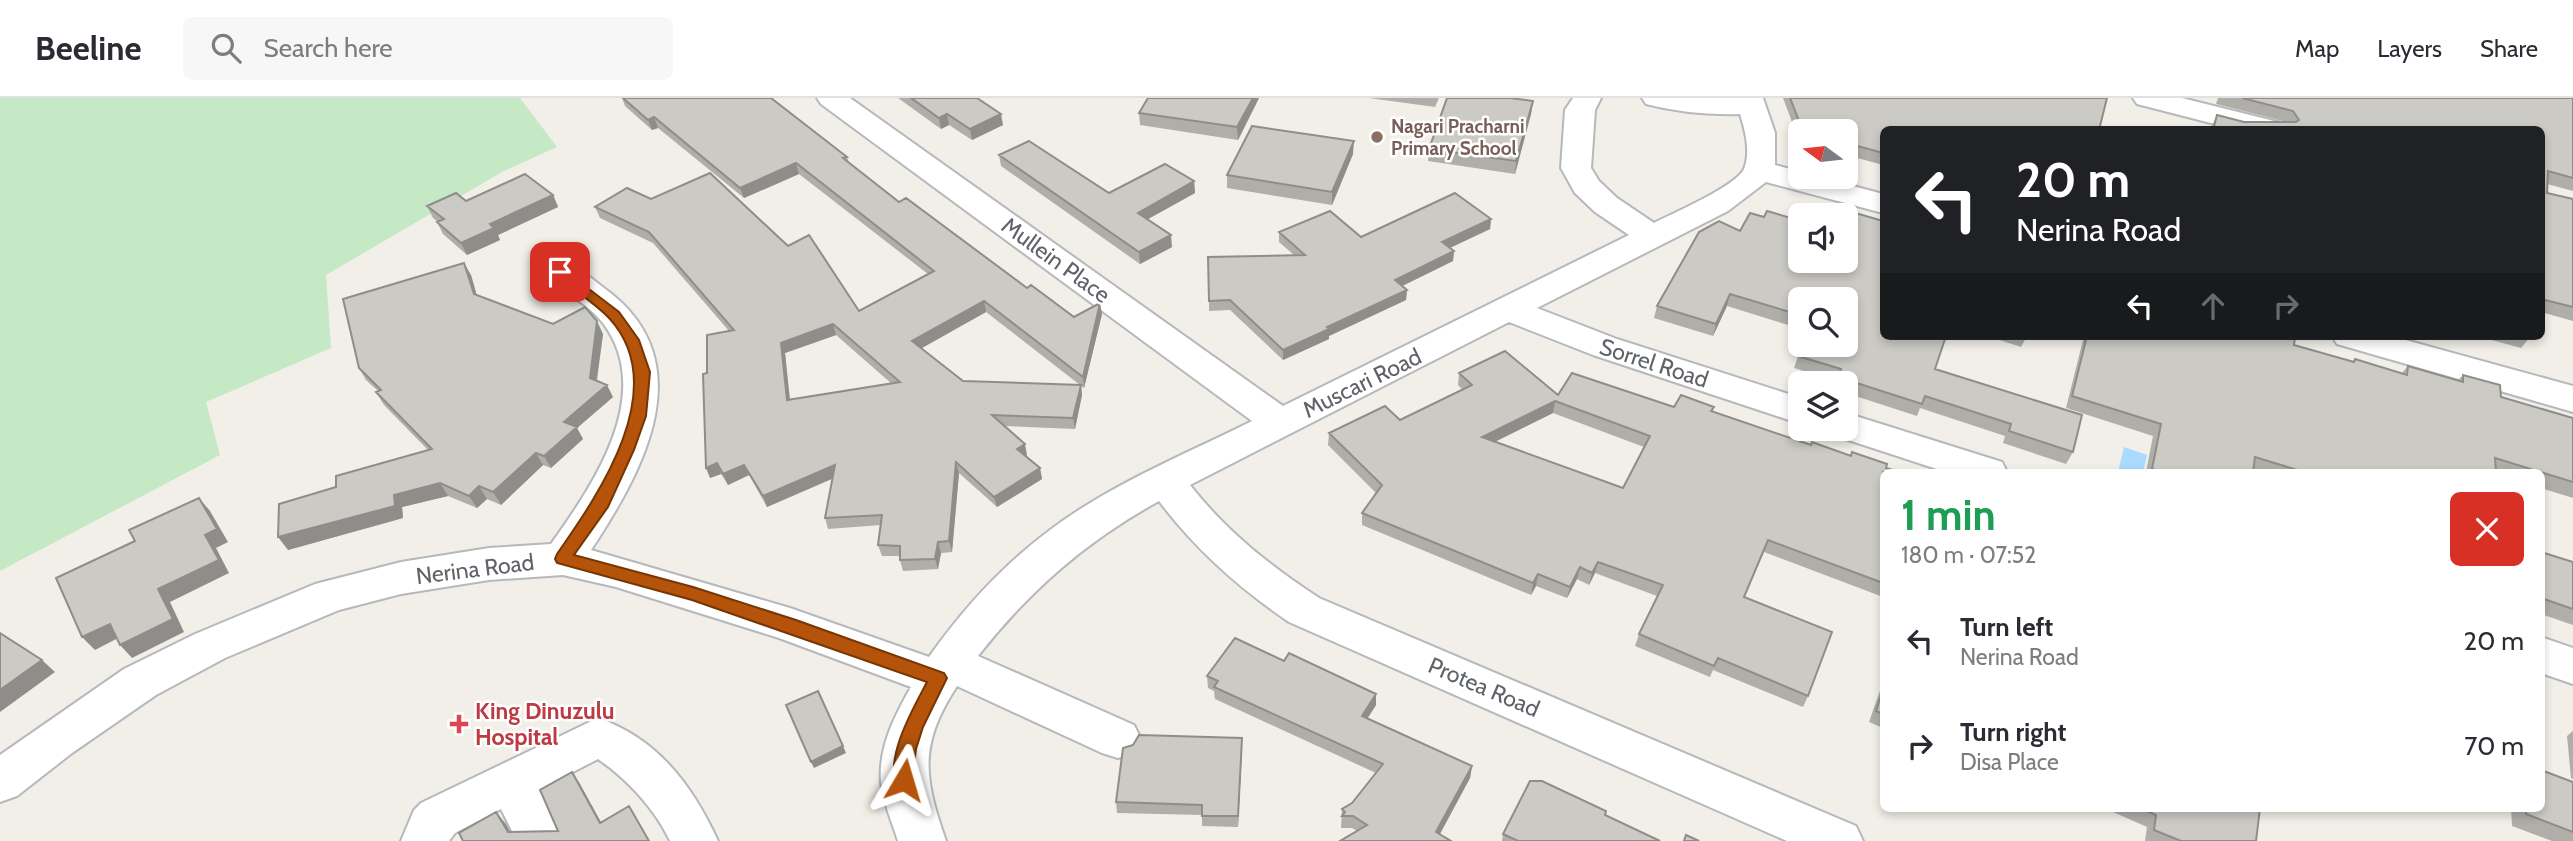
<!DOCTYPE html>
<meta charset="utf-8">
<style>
body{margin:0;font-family:Cabin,sans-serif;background:#f7f7f7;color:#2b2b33;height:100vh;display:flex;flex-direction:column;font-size:26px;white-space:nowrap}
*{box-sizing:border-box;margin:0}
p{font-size:23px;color:#7c7c81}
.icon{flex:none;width:38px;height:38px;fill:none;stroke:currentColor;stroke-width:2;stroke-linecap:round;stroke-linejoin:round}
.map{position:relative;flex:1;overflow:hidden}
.sheet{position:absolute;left:1880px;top:371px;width:665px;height:343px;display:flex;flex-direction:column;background:#fff;border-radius:10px;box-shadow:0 4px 10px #0003}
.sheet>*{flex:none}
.banner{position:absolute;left:1880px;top:28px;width:665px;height:214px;border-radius:10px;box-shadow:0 4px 10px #0003;background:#202124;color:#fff;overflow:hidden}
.needle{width:46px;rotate:285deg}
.fabs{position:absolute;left:1788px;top:21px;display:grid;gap:14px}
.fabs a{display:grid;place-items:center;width:70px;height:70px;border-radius:10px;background:#fff;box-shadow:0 4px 10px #0003;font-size:35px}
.pin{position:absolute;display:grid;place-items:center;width:60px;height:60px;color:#fff;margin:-30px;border-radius:14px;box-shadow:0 4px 10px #0006}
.me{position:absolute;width:77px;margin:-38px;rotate:7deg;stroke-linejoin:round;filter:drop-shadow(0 0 5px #0008)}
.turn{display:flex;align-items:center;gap:24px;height:147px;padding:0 21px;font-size:32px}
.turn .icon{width:91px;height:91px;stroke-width:2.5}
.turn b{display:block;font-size:49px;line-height:60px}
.lanes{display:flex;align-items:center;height:66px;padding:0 21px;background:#0003;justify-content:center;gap:35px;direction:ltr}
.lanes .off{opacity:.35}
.round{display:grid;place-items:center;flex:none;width:74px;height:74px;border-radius:10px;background:#f7f7f7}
.head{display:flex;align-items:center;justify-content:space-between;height:119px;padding:0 21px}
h1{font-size:42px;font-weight:700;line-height:52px;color:#1e9e55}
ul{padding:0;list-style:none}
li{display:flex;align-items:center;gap:21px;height:105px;padding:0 21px}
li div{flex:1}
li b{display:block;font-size:26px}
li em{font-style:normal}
header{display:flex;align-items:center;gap:42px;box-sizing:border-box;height:98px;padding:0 35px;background:#fff;border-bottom:2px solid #e1e1e2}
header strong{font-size:33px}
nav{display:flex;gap:38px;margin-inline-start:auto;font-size:24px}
.search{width:490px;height:63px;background:#f7f7f7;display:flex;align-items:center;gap:18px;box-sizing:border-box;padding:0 24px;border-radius:10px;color:#7c7c81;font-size:26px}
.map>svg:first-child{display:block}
.green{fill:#c5e8c5}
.water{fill:#aadaff}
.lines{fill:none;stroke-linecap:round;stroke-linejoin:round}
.minor-casing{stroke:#b5b8bc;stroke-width:4}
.minor{fill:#fff;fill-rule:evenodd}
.wall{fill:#afaea9;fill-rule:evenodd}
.shaded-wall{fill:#8f8d8a}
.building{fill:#cccac5;stroke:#8f8d8a;stroke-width:2;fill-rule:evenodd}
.route{fill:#b45309;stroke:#753606;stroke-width:2}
.education-dot{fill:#8d6e63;stroke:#fff;stroke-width:2.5}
.health-dot{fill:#e0444e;stroke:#fff;stroke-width:2.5}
.labels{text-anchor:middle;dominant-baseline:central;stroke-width:5;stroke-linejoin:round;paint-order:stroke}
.far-education-label{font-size:19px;font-weight:bold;fill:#785e54;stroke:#fff;text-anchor:start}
.street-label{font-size:23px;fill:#5f6368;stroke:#fff}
.health-label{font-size:23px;font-weight:bold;fill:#be3a42;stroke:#fff;text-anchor:start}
</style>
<header>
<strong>Beeline</strong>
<div class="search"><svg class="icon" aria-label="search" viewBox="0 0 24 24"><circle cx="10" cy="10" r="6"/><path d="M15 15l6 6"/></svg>Search here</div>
<nav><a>Map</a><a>Layers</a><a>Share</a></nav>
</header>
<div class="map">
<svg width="2573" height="743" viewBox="0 0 2573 743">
<rect width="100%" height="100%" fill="#f1efe8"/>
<path class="green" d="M0,0H520L557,49L502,74L326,177L331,250L206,304L220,357L0,473Z"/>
<path class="water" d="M2124,349L2147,357L2143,374H2118Z"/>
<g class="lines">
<g class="minor-casing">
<path id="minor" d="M817,0H850L1283,308L1629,137L1595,114L1575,95L1561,70L1565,12L1573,0H1601L1595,12L1591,70L1599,83L1617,100L1654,125C1673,115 1735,89 1744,71C1751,54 1745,32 1740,16C1708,17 1677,14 1646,6L1642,0H1763L1775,35V67L1801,74V79H1819L1883,96V115L1766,84L1728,113L1537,210L1617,241L1801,300V326L1593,257L1509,224L1190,387C1226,433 1270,468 1319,500L1856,728L1863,743H1787L1289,524C1239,490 1196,452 1159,403C1086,443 1029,493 978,558L1134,627L1141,641L1134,655L1118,660L1102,655L957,588C918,648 924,680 946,743H898C892,724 883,704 881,684C878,650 895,617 911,589L779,540L616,489L563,477L489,482L401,496L339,512L225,560L156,597L72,655L17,698L0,704V657L124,571L195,536L315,486L401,464L489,450L551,446C593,387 656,296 603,225C589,207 566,195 548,181L543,174L548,167C571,161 587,177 604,190C704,262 644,372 591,452L790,510L929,559C963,511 1003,467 1050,432C1111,386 1184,357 1252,323L821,6Z
M2133,0H2182L2286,26L2290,32H2238L2137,6Z
M2332,238H2391L2573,288V314L2337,246Z
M1846,315L2002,364L2007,374H1946L1833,337L1829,331H1846Z
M2541,539L2573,550V586L2541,575Z
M598,620C658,641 692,687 718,743H670C655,711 627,681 598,661L540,691L565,743H517L501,711L455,735L449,743H401L414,712L421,705Z"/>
</g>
<use href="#minor" class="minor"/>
</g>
<path class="wall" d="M622,0H771L847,59L849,65L899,104L1027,190L1074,219L1102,216L1084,290L1081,288L1082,297L1075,331L1005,328L1027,357L1026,358L1040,370L1042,381L997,409L959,375L952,454L941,455L938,471L903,473L900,462V458H882L878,447L881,427L828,431L825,420L832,381L767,409L749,377L728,387L721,376L710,380L707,275L729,233L653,145L600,120L595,109L651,101L788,148L859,213L928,176L799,76L744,100L658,30L652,32L625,8ZM986,214L1080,287L963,283L921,250ZM836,237L892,286L790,302L785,255Z
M898,0H977L1003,27L972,42L949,27L941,31Z
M1259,0L1238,42L1140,27L1139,15Z
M1369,0H1439L1435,9Z
M1783,0H2107L1883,32V67L1846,57V33H1801V48Z
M2218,0H2573V93L2547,86V95L2573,101V223L2541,214V32H2210L2217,17L2244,24H2287L2216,6Z
M1533,3L1531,16L1515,76L1428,63L1429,51Z
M1353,56L1332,107L1227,90V77Z
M999,57L1109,95L1194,83L1195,95L1148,121L1172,149L1140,166L1001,68Z
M553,97L558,109L498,137L500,142L467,157L443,136L437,124H438L433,120L427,108L466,103Z
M1491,121L1490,131L1450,150L1454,153L1453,163L1402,188L1407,192L1406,202L1329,238V241L1283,262L1230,212L1209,213V203L1294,157L1279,144V134L1361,139Z
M1699,134L1935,271L2073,354L2066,366L2003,345L2005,338L1920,310L1917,318L1846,295V285H1835L1836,283L1794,270L1798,258L1846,247L1801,201V234L1788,230V227L1727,208L1713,238L1654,220L1657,208Z
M471,177L477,198L553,226L603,236L597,283L613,299L577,330L583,341L551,370L543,367L501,407L487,401L477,410L448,398L402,409L403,420L288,452L336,389L428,352L384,307L376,294L378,293L366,282L359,270Z
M1987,238H2027L2021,249Z
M2084,238H2292L2294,247L2353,264L2355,261L2402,275L2408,268L2458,282L2463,277L2501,299L2573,320V400L2541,390V374H2146L2153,338L2066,310Z
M2477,238H2530V239L2521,250Z
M1459,275L1558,297L1674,309H1714L1712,314L1883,374V499L1764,454L1744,499L1808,598L1803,609L1713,572L1710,579L1635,548L1639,536L1657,498L1595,475L1589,487L1577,481L1567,500L1536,488L1531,497L1362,427V415L1376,395L1328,347L1329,335L1400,322L1462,291L1458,287ZM1553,315L1644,349L1623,390L1495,344Z
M2541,454L2573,464V527L2541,516Z
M1284,563L1376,596V607L1367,621L1472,668L1470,680L1440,736L1357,733L1352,730H1341L1342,711L1352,705L1376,675L1215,601L1214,593L1208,590L1207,578Z
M1883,584V630L1869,624Z
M2573,633V681L2571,680L2567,638Z
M1242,651L1238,729L1202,728V717L1117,715L1116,704Z
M2573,684V743H2552L2512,728L2511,710H2541Z
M2104,710H2260L2256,743H2145L2147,729Z
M1605,717L1660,743H1502L1503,736Z"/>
<path class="shaded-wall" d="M1253,0H1259L1238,42L1237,29Z
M1533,3L1531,16L1515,76L1516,63Z
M947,16L949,27L941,31L939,20Z
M1001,16L1003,27L972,42L970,31Z
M654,19L658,30L652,32L648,22Z
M1354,43L1353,56L1332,107V94Z
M796,65L799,76L744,100L740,90Z
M1194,83L1195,95L1139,126L1138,115Z
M553,97L558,109L498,137L500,142L467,157L461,145L490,126Z
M1491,121L1490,131L1441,154L1442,144Z
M1171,137L1172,149L1140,166L1139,154Z
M1454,153L1453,163L1394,192L1395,182Z
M464,165L471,177L480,209L474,196Z
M1407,192L1406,202L1329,238V241L1283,262V252L1327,229Z
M1730,196L1727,208L1713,238L1716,226Z
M984,203L986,214L915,254L912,243Z
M1100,205L1102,216L1084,290L1083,279Z
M597,223L603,236L595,293L590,280Z
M833,226L836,237L785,255L791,313L787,302L781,245Z
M607,287L613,299L577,330L583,341L551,370L544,358L564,324Z
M1081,287L1082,297L1075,331L1073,320Z
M1555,303L1553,315L1480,351L1482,339Z
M1025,346L1027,357L1020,361L1017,351Z
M536,355L543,367L501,407L493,394Z
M956,364L959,375L952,454L949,443Z
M717,365L721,376L710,380L706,370Z
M744,367L749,377L728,387L723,376Z
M835,367L838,378L767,409L763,398Z
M1040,370L1042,381L997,409L994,399Z
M440,385L448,398L402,409L403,420L288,452L278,439L394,397Z
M479,388L487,401L477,410L469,398Z
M199,400L210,413L228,444L216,450L229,475L170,504L184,534L132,560L120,547L158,491L205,437Z
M938,444L941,455L938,471L935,461Z
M1598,464L1595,475L1589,487L1592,475Z
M1580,469L1577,481L1567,500L1570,489Z
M1538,476L1536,488L1531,497L1533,485Z
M110,526L122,538L95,552L82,539Z
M42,562L55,574L0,614V592Z
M1376,596V607L1361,630L1362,618Z
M1242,640V651L1238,729V718Z
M843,648L846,655L814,670L811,664Z
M1472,668L1470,680L1436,743V734Z
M572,674L580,686L608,737L600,725Z
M496,714L506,726L515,743L508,734Z"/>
<path class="building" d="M623,0H771L847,59L843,60L899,104L906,100L1027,190L1031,187L1074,219L1100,205L1083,279L984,203L912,243L963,283L1081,287L1073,320L992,317L1025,346L1017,351L1040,370L994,399L956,364L949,443L938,444L935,461L900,462V448L878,447L882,417L825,420L835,367L763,398L744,367L723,376L717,365L706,370L703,276L707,275V237L734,232L649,134L595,109L627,90L651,101L710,75L788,148L809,137L859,213L934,173L796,65L740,90L654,19L648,22ZM833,226L900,284L787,302L781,245Z
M911,0H977L1001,16L970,31L947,16L939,20Z
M1148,0H1253L1237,29L1139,15Z
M1447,0H1510L1533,3L1516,63L1429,51Z
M1790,0H2107L2099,32H1883V55L1846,45V33H1803Z
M2242,0H2573V80L2548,73L2547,95L2573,101V209L2541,201V32H2213L2217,17L2244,24H2296L2299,22L2293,13Z
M1252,28L1354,43L1332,94L1227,77Z
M1029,43L1109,95L1165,66L1194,83L1138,115L1171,137L1139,154L999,57Z
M525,76L553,97L490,126L494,130L461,145L437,124L444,121L427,108L456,95L466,103Z
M1455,95L1491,121L1442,144L1454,153L1395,182L1407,192L1327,229L1329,231L1283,252L1230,202L1209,203L1208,159L1305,157L1279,134L1330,113L1361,139Z
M1767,113L1801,123V163H1846V126L1852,114L1883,123V238H1946L1935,271L2082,317L2073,354L2009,333L2011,326L1925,298L1922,306L1838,279L1841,271L1798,258L1803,247H1846V201H1801V221L1792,218L1793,215L1730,196L1716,226L1657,208L1699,134L1719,123L1740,133L1750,115L1764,119Z
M464,165L474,196L553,226L585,209L597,223L590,280L607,287L564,324L577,329L544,358L536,355L493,394L479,388L469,398L440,385L394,397L395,408L278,439L279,406L336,389V378L432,351L376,294L381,292L359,270L343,201Z
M2087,238H2292L2295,239L2294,247L2354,264L2355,261L2407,277L2408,268L2463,284V277L2500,287L2501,299L2573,320V384L2495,360L2496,374H2304L2255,359L2253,374H2163L2152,371L2161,326L2072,298Z
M1505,253L1558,297L1572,275L1674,309L1681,297L1714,309L1711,313L1811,347L1812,344L1851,358L1852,354L1887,366L1886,370L1900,374H1883V485L1768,442L1744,499L1832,534L1808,598L1718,560L1714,568L1639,536L1663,487L1598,464L1592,475L1580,469L1570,489L1538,476L1533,485L1362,415L1382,387L1329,335L1385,308L1400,322L1472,287L1459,275ZM1555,303L1650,338L1623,390L1482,339Z
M199,400L217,431L205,437L219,462L158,491L173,521L120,547L110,526L82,539L56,480L135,443L129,432Z
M2541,454L2573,464V511L2541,500Z
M0,535L42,562L0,592Z
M1235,540L1284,563L1289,555L1376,596L1362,618L1472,668L1436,734L1451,743H1340L1367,727L1353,718H1342L1345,714L1342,711L1352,705L1383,666L1214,589L1218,583L1207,578Z
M1883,591V616L1876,613Z
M818,593L843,648L811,664L786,607Z
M1139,637L1242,640L1238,718H1202V707L1116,704L1123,650L1133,647Z
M2541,672L2573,684V734L2526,716V710H2541Z
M572,674L600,725L629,708L649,743H463L459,735L496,714L508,734L558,733L540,692Z
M1530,683H1542L1606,713L1605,717L1660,743H1518L1503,736Z
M2140,710H2260L2256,743H2181L2154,732L2156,717Z
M1686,737L1699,743H1684Z"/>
<path class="route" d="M560,169L619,214L639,242L650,274L646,318L634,352L608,409L574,457L693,489L796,522L944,575L947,580L923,629L916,651L911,688L904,690L897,688C884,660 914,609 927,584L692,502L557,465L555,461L557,456C599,396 673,289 609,220C594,204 572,191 555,177L553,174Z"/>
<circle class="education-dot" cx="1377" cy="39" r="7"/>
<path class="health-dot" d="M455.5 615.5h7v7h7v7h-7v7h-7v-7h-7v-7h7z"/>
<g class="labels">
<g class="far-education-label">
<text x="1391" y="28">Nagari Pracharni<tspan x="1391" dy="22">Primary School</tspan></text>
</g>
<g class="street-label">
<text transform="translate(1056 162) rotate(36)">Mullein Place</text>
<text transform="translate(1654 265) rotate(18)">Sorrel Road</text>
<text transform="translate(1362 285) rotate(-26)">Muscari Road</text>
<text transform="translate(475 471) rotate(-7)">Nerina Road</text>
<text transform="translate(1484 589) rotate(23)">Protea Road</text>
</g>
<g class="health-label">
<text x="475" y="613">King Dinuzulu<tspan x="475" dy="26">Hospital</tspan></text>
</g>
</g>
</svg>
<div class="fabs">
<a><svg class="needle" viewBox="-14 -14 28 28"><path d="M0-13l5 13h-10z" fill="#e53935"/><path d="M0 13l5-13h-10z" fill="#7c7c81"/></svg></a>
<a><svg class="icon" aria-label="sound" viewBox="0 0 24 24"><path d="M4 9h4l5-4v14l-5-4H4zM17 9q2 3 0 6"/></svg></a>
<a><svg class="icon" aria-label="search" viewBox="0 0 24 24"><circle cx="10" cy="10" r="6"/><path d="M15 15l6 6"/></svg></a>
<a><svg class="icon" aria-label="layers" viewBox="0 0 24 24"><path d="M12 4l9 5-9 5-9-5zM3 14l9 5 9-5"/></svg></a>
</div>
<div class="pin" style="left:560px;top:174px;background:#d93025"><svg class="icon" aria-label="arrive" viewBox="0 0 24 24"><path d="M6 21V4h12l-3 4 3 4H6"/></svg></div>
<svg class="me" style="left:904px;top:682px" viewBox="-20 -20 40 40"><path d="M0-17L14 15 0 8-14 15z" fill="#b45309" stroke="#fff" stroke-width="4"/></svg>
<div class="banner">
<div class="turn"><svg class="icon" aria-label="left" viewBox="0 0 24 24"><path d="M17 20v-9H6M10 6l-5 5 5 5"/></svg><div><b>20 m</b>Nerina Road</div></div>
<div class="lanes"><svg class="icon" aria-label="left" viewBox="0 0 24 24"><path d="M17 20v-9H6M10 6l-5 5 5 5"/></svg><svg class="icon off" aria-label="ahead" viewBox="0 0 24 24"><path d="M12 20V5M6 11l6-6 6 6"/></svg><svg class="icon off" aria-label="right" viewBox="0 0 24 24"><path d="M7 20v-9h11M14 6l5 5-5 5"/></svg></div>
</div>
<section class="sheet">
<div class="head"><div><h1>1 min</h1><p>180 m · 07:52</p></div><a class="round" style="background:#d93025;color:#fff"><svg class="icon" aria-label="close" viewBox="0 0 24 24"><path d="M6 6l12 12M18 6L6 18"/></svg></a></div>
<ul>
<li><svg class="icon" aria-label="left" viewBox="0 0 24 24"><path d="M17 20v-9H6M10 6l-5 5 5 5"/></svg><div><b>Turn left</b><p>Nerina Road</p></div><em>20 m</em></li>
<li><svg class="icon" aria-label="right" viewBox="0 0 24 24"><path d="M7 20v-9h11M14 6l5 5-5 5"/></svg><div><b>Turn right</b><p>Disa Place</p></div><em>70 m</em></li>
</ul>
</section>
</div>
